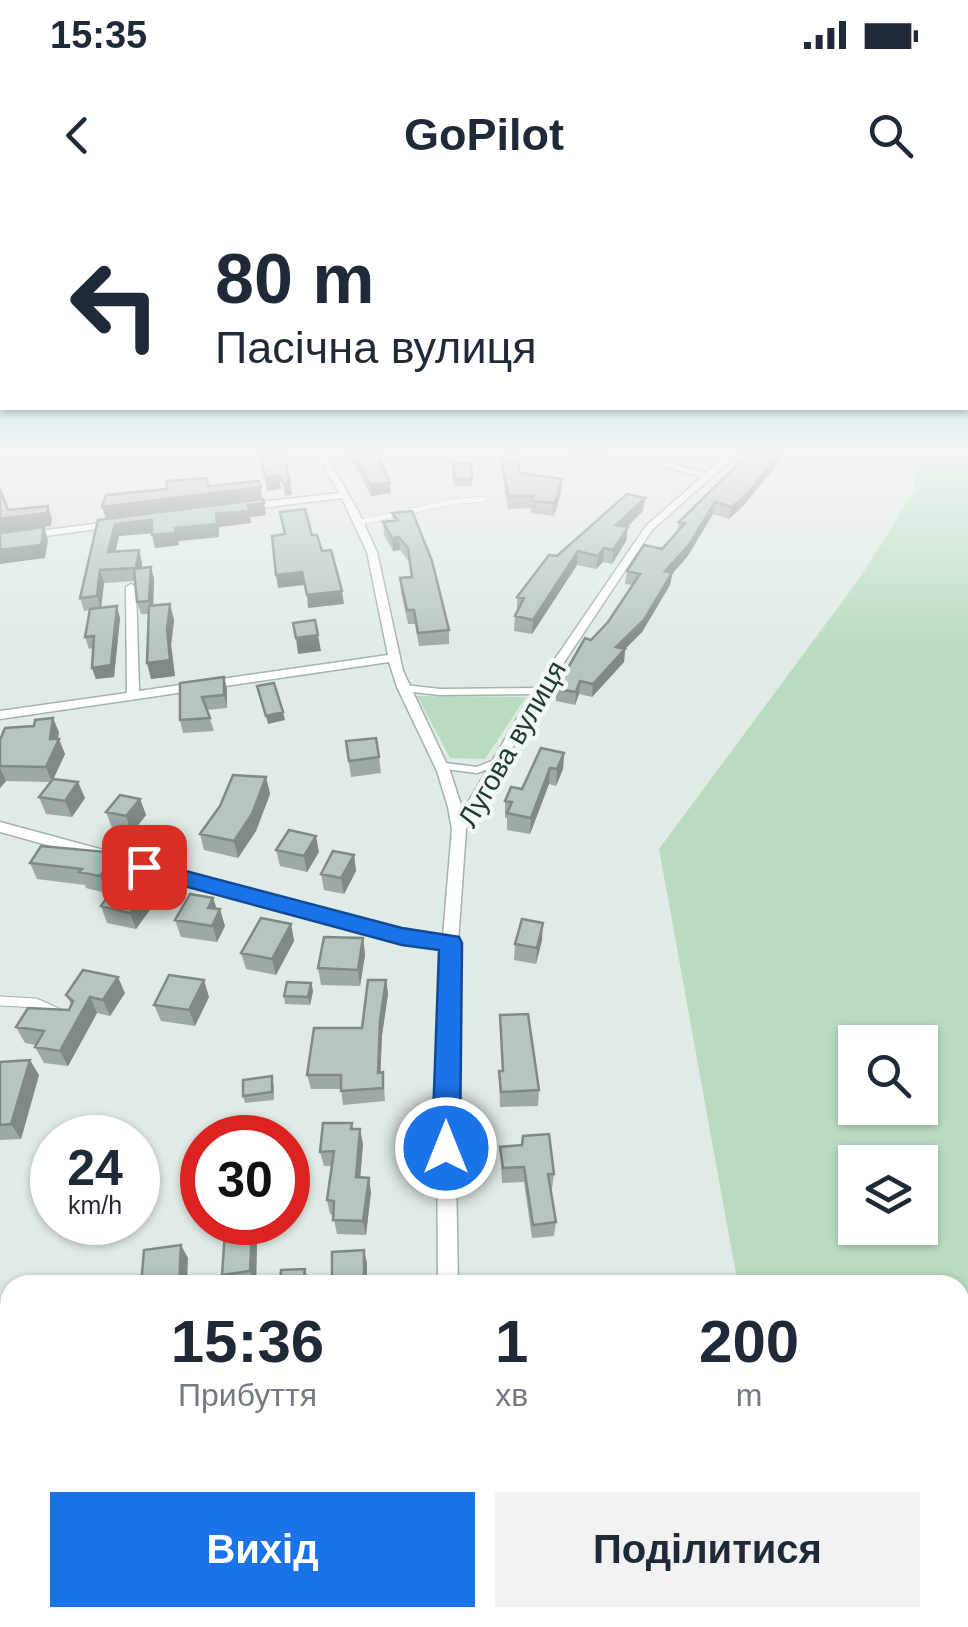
<!DOCTYPE html>
<html lang="uk">
<meta charset="utf-8">
<style>
body{margin:0;font-family:Arial,sans-serif;background:#f2f2f3;color:#1f2937;height:100vh;display:flex;flex-direction:column;font-size:38px;white-space:nowrap}
*{box-sizing:border-box;margin:0}
p{font-size:32px;color:#747a83}
.icon{flex:none;width:55px;height:55px;fill:none;stroke:currentColor;stroke-width:2;stroke-linecap:round;stroke-linejoin:round}
.map{position:relative;flex:1;overflow:hidden}
.drawer{position:absolute;left:0px;top:1075px;width:970px;height:352px;display:flex;flex-direction:column;background:#fff;border-radius:30px 30px 0 0;box-shadow:0 2px 8px #0004}
.drawer>*{flex:none}
.hud{position:absolute;left:0px;top:0px;width:970px;height:210px;box-shadow:0 2px 8px #0004;background:#fff;color:#1f2937;overflow:hidden}
.buttons{position:absolute;left:838px;top:825px;display:grid;gap:20px}
.buttons a{display:grid;place-items:center;width:100px;height:100px;border-radius:0px;background:#fff;box-shadow:0 2px 8px #0004;font-size:50px}
.speed{position:absolute;left:30px;top:915px;display:flex;gap:20px;font-size:50px;font-weight:700;text-align:center}
.speed>*{display:grid;place-content:center;width:130px;height:130px;border-radius:50%;background:#fff;box-shadow:0 2px 8px #0004;line-height:1}
.speed small{font-size:25px;font-weight:400}
.speed .limit{border:15px solid #d22;background:#fff;color:#111}
.pin{position:absolute;display:grid;place-items:center;width:85px;height:85px;color:#fff;margin:-42px;border-radius:20px;box-shadow:0 5px 15px #0006}
.me{position:absolute;width:110px;margin:-55px;rotate:0deg;stroke-linejoin:round;filter:drop-shadow(0 0 8px #0008)}
.turn{display:flex;align-items:center;gap:35px;height:210px;padding:0 50px;font-size:45px}
.turn .icon{width:130px;height:130px;stroke-width:2.5}
.turn b{display:block;font-size:70px;line-height:85px}
.eta{display:flex;justify-content:space-evenly;align-items:center;height:170px;text-align:center}
.eta b{font-size:60px;font-weight:800;line-height:70px}
.primary-button{display:flex;gap:20px;margin-top:auto;padding:20px 50px}
.primary-button a{flex:1;height:115px;border-radius:0px;background:#1a73e8;color:#fff;font-size:40px;font-weight:800;line-height:115px;text-align:center}
.primary-button a+a{background:#f2f2f3;color:#1f2937}
.status{display:flex;justify-content:space-between;align-items:center;height:70px;padding:0 50px;background:#fff;direction:ltr}
.status svg{height:28px;fill:currentColor}
header{display:flex;justify-content:space-between;align-items:center;height:130px;padding:0 50px;background:#fff;font-size:45px;font-weight:800}
.map>svg:first-child{display:block}
.green{fill:#b9dcc1;fill-rule:evenodd}
.lines{fill:none;stroke-linecap:round;stroke-linejoin:round}
.service-far2-casing{stroke:#a3b3ac;stroke-width:6}
.service-far1-casing{stroke:#a3b3ac;stroke-width:9}
.service-casing{stroke:#a3b3ac;stroke-width:11}
.minor-casing{stroke:#a3b3ac;stroke-width:3}
.service-far2{stroke:#fff;stroke-width:5}
.service-far1{stroke:#fff;stroke-width:6}
.service{stroke:#fff;stroke-width:9}
.minor{fill:#fff;fill-rule:evenodd}
.wall{fill:#9da9a3}
.shaded-wall{fill:#7f8a85}
.building{fill:#b6c5be;stroke:#7f8a85;stroke-width:2.5}
.route{fill:#1a73e8;stroke:#114b97;stroke-width:2.5}
.labels{text-anchor:middle;dominant-baseline:central;stroke-width:9;stroke-linejoin:round;paint-order:stroke}
.street-label{font-size:28px;fill:#213b33;stroke:#f0f7f4}
</style>
<div class="status"><b>15:35</b><svg viewBox="0 0 49 12"><path d="M0 12V9h3v3zM5 12V6h3v6zM10 12V3h3v9zM15 12V0h3v12zM26 1h20v11H26zM47 4h2v5h-2z"/></svg></div>
<header><svg class="icon" aria-label="back" viewBox="0 0 24 24"><path d="M15 5l-7 7 7 7"/></svg>GoPilot<svg class="icon" aria-label="search" viewBox="0 0 24 24"><circle cx="10" cy="10" r="6"/><path d="M15 15l6 6"/></svg></header>
<div class="map">
<svg width="968" height="1427" viewBox="0 0 968 1427">
<rect width="100%" height="100%" fill="#e0ebe5"/>
<path class="green" d="M913,250H968V1427H799L797,1418H960V1085H738L659,649L859,379L915,290ZM855,842H920V908H855ZM855,962H920V1028H855Z
M417,496L526,497L485,559L450,558Z"/>
<g class="lines">
<g class="service-far2-casing">
<path id="service-far2" d="M357,323L451,302L483,299"/>
</g>
<g class="service-far1-casing">
<path id="service-far1" d="M404,488L440,492L539,491
M445,566L477,570L495,563"/>
</g>
<g class="service-casing">
<path id="service" d="M0,801L36,803L58,813"/>
</g>
<g class="minor-casing">
<path id="minor" d="M315,250H323L359,313L377,352L403,471L450,571L463,611L533,491L646,326L702,277L606,250H619L706,273L733,250H742L652,330L545,491L466,629L458,743L455,913L458,1085H438L437,913L442,748L403,743L0,632V622L403,731L443,736L452,629L448,607L437,571L397,487L389,462L0,519V511L127,493L126,387L131,384L136,387L139,491L388,455L367,352L342,298L244,310L239,307L244,304L339,293Z
M117,321L122,324L120,326L0,342V336Z
M10,1195V1217L0,1219V1197Z
M440,1418H465L466,1427H440Z"/>
</g>
<use href="#service-far2" class="service-far2"/>
<use href="#service-far1" class="service-far1"/>
<use href="#service" class="service"/>
<use href="#minor" class="minor"/>
</g>
<path class="wall" d="M340,250H375L391,293L371,296L347,251L340,252Z
M503,250H520V256H502Z
M570,250H608V254L602,261L570,259Z
M741,250H789L744,305L729,319L713,314L687,357L672,374L670,385L642,432L625,449L624,462L592,497L579,494L575,505L556,501V489L591,440L608,422L633,385L625,384L627,371L662,349L677,332L679,322L744,258L740,257Z
M502,260L520,273L561,292L554,316L531,313V308L508,309L502,272Z
M454,263L471,264L472,286H454Z
M645,298L643,311L627,327L626,341L612,364L603,362L596,369L577,365L532,434L514,431L515,416L517,411V397L557,356Z
M263,299L266,315L250,317L251,323L219,327V337L178,341L179,345L155,348L152,333L119,336L115,352L139,350L142,363V368L151,367L154,379L153,406L170,404L174,420L171,445L175,476L151,479L149,414H141L137,402L135,381L104,383L101,408L120,418L114,477L96,479L92,468L93,448L89,449L85,437L90,410L84,411L80,398L98,320Z
M412,311L449,430V444L419,446L415,424H408L401,392L400,378L411,377L409,362L400,350L393,351L384,335L383,322L393,320L392,313Z
M224,477L227,490V508L207,510L214,531L183,533L180,520Z
M59,532L58,539L65,554L53,579L85,598L72,617L46,614L39,597L51,582L6,581L0,588V540Z
M346,541L379,557L381,573L351,577Z
M564,553L563,569L556,586L549,584L530,634L507,630V618H505V601Z
M266,577L270,594L256,631L238,658L204,650L200,634Z
M140,599L146,615L132,633L112,628L106,612Z
M276,650L319,652L307,672L280,666Z
M354,655L356,671L344,694L324,690L321,674Z
M30,663L123,670L106,693L86,688L85,685L37,679Z
M148,687L154,704L136,729L107,723L101,706Z
M213,698L217,709L225,726L217,742L181,737L175,720Z
M291,724L294,741L276,775L246,769L241,753Z
M363,738L365,755L360,786L321,785L318,768Z
M542,740L536,764L514,760L515,744Z
M386,780L388,794L382,835L380,873L383,872L385,901L343,905L341,889H311L307,875L362,828Z
M311,783L313,791L310,805L285,804L284,796Z
M125,793L110,816L97,813L68,866L44,863L35,847L36,845L25,843L16,827L69,810L71,804L66,795Z
M209,797L195,826L161,821L154,805Z
M500,815L539,890L538,906L500,907L499,871H502Z
M0,862L39,875L21,939L0,940Z
M274,884V900L245,903L243,896Z
M352,923L353,929L363,944L360,978L371,992L366,1035L337,1034L333,1015L330,1014L327,1000L332,966H324L320,952Z
M500,947L554,974L552,989H550L556,1022L554,1036L532,1038L524,982L502,983Z
M252,1029L257,1043L256,1085H227L222,1075Z
M10,1100V1155L0,1157V1102Z
M10,1243V1345L0,1346V1244Z"/>
<path class="shaded-wall" d="M603,250H608V254L602,261Z
M783,250H789L744,305L729,319L732,307Z
M279,276L281,289L267,291L265,277Z
M562,279L561,292L554,316L555,303Z
M290,282L292,295L285,296L283,283Z
M390,283L391,293L371,296L370,285Z
M261,287L262,299L106,319L102,307Z
M645,298L643,311L615,339L616,325Z
M715,302L713,314L687,357L672,374L670,385L642,432L615,459L616,447L665,371Z
M264,303L266,315L250,317L248,305Z
M48,306L52,319L51,326L0,332V319Z
M249,311L251,323L219,327V337L178,341L179,345L155,348L152,335L216,314Z
M152,320L155,333L119,336L112,365L108,352L115,324Z
M44,327L48,340L45,358L0,364V350Z
M628,327L626,341L612,364L613,350Z
M399,337L400,350L393,351L392,338Z
M604,348L603,362L596,369L598,356Z
M139,350L142,363L140,380L136,368Z
M578,351L577,365L532,434L533,420Z
M151,367L154,379L153,413L149,401Z
M100,370L104,383L101,409L97,396Z
M302,372L304,385L278,388L276,375Z
M342,391L344,404L308,408L307,395Z
M170,404L174,420L171,445L175,476L151,479L147,463L167,429Z
M117,406L120,418L114,477L96,479L92,468Z
M318,435L321,451L298,454L296,438Z
M625,449L624,462L592,497L593,484Z
M224,477L227,490V508L224,495Z
M580,481L579,494L575,505L576,492Z
M283,512L285,520L268,524L266,516Z
M53,518L59,532L57,543L59,539L65,554L52,582L46,567Z
M564,553L563,569L556,586L557,569Z
M0,568L6,581L0,588Z
M550,568L549,584L530,634L531,618Z
M266,577L270,594L256,631L238,658L234,641Z
M78,582L85,598L72,617L65,601Z
M140,599L146,615L132,633L126,616Z
M316,636L319,652L307,672L304,656Z
M117,653L123,670L106,693L100,676Z
M354,655L356,671L344,694L341,678Z
M148,687L154,704L136,729L130,713Z
M213,698L218,714L220,709L225,726L217,742L208,708Z
M543,723L542,740L536,764L537,748Z
M291,724L294,741L276,775L272,759Z
M363,738L365,755L360,786L358,770Z
M118,777L125,793L110,816L103,800Z
M204,780L209,797L195,826L189,810Z
M386,780L388,794L382,835L380,887L378,873L380,821Z
M311,783L313,791L310,805L308,797Z
M90,797L97,813L68,866L60,851Z
M30,860L39,875L21,939L11,924Z
M360,929L363,944L359,992L356,977Z
M369,978L371,992L366,1035L363,1021Z
M252,1029L257,1043L256,1085L250,1071Z
M181,1045L188,1058L187,1085H179Z
M364,1050L367,1063V1085H364Z
M305,1069L309,1082V1085H303Z"/>
<path class="building" d="M266,250H283L290,282L283,283L279,276L265,277L260,251Z
M351,250H375L390,283L370,285Z
M752,250H783L747,294L732,307L715,302L689,345L665,371L672,373L644,420L616,447L625,449L593,484L580,481L576,492L556,489L585,438L591,440L608,422L640,374L627,371L644,345L662,349L685,323L679,322Z
M502,260H517L520,273L562,279L555,303L531,301L534,296H508Z
M454,263L471,264L472,279H454Z
M207,278L208,286L259,281L261,287L102,307L106,295L167,289V281Z
M0,289L8,310L48,306L47,313L0,319Z
M627,294L645,298L616,325L628,327L613,350L604,348L598,356L578,351L533,420L515,416L524,398L517,397L549,355L557,356Z
M263,299L264,303L248,305L249,311L216,314L217,324L175,328L176,333L152,335V320L115,324L108,352L139,350L136,368L100,370L97,396L80,398L98,320Z
M305,309L312,335H317L322,351L331,350L342,391L307,395L302,372L276,375L272,336L285,334L280,312Z
M412,311L432,361L449,430L418,433L414,410H407L400,378L412,377L408,348L399,337L392,338L383,322L398,320L392,313Z
M44,327L41,345L0,350V333Z
M151,367L149,401L137,402L134,369Z
M170,404L167,429L170,460L147,463L149,406Z
M117,406L111,465L92,468L94,436L85,437L90,409Z
M315,420L318,435L296,438L293,423Z
M224,477V495L202,497L210,518L180,520V483Z
M274,483L283,512L266,516L257,486Z
M53,518L50,539H59L46,567L0,566V540L5,528L34,526L35,520Z
M376,538L379,557L349,561L346,541Z
M541,548L564,553L557,569L550,568L531,618L507,613L512,602L505,601L511,587L522,589Z
M233,575L266,577L252,614L234,641L200,634L220,606Z
M53,579L78,582L65,601L39,597Z
M120,595L140,599L126,616L106,612Z
M289,630L316,636L304,656L276,650Z
M41,646L117,653L100,676L79,672L82,669L30,663Z
M333,651L354,655L341,678L321,674Z
M119,681L148,687L130,713L101,706Z
M190,694L213,698L208,708L220,709L212,726L175,720Z
M261,718L291,724L272,759L241,753Z
M522,719L543,723L537,748L515,744Z
M324,737L363,738L358,770L318,768Z
M83,770L118,777L103,800L90,797L60,851L35,847L44,831L16,827L28,808L69,810L73,801L66,795Z
M169,775L204,780L189,810L154,805Z
M368,780H386L380,821L378,873L383,872V888L341,891V875H307L314,828H362Z
M287,782L311,783L308,797L284,796Z
M528,814L539,890L501,892L499,871H503L500,815Z
M30,860L11,924L0,925V862Z
M272,876V892L243,896V880Z
M323,923H352L351,929H360L356,977L369,978L363,1021L333,1020L334,1001L327,1000L334,951L320,952Z
M549,934L554,974H548L556,1022L533,1025L524,967L503,968L500,947L522,945L523,936Z
M252,1029L250,1071L222,1075L225,1032Z
M181,1045L179,1085H141L144,1050Z
M364,1050V1085H332V1052Z
M305,1069L303,1085H280L281,1070Z
M10,1100V1141L0,1143V1102Z
M10,1243V1334L0,1336V1244Z
M514,1418H592L593,1427H515Z"/>
<linearGradient id="sky" x2="0" y2="1"><stop stop-color="#82bcde"/><stop offset="0.56" stop-color="#f1f6f3"/><stop offset="1" stop-color="#f1f6f3" stop-opacity="0"/></linearGradient>
<rect width="968" height="450" fill="url(#sky)"/>
<path class="route" d="M144,660L402,728L459,737L462,743L460,948L456,956L446,960L436,956L432,948L439,750L402,745L136,673L133,667Z"/>
<g class="labels">
<g class="street-label">
<text transform="translate(512 544) rotate(-60)">Лугова вулиця</text>
</g>
</g>
</svg>
<div class="buttons">
<a><svg class="icon" aria-label="search" viewBox="0 0 24 24"><circle cx="10" cy="10" r="6"/><path d="M15 15l6 6"/></svg></a>
<a><svg class="icon" aria-label="layers" viewBox="0 0 24 24"><path d="M12 4l9 5-9 5-9-5zM3 14l9 5 9-5"/></svg></a>
</div>
<div class="speed"><div>24<small>km/h</small></div><div class="limit">30</div></div>
<div class="pin" style="left:144px;top:667px;background:#d93025"><svg class="icon" aria-label="arrive" viewBox="0 0 24 24"><path d="M6 21V4h12l-3 4 3 4H6"/></svg></div>
<svg class="me" style="left:446px;top:948px" viewBox="-20 -20 40 40"><circle r="17" fill="#1a73e8" stroke="#fff" stroke-width="3"/><path d="M0-11L8 9 0 5-8 9z" fill="#fff"/></svg>
<div class="hud">
<div class="turn"><svg class="icon" aria-label="left" viewBox="0 0 24 24"><path d="M17 20v-9H6M10 6l-5 5 5 5"/></svg><div><b>80 m</b>Пасічна вулиця</div></div>
</div>
<section class="drawer">
<div class="eta">
<div><b>15:36</b><p>Прибуття</p></div>
<div><b>1</b><p>хв</p></div>
<div><b>200</b><p>m</p></div>
</div>
<div class="primary-button"><a>Вихід</a><a>Поділитися</a></div>
</section>
</div>
